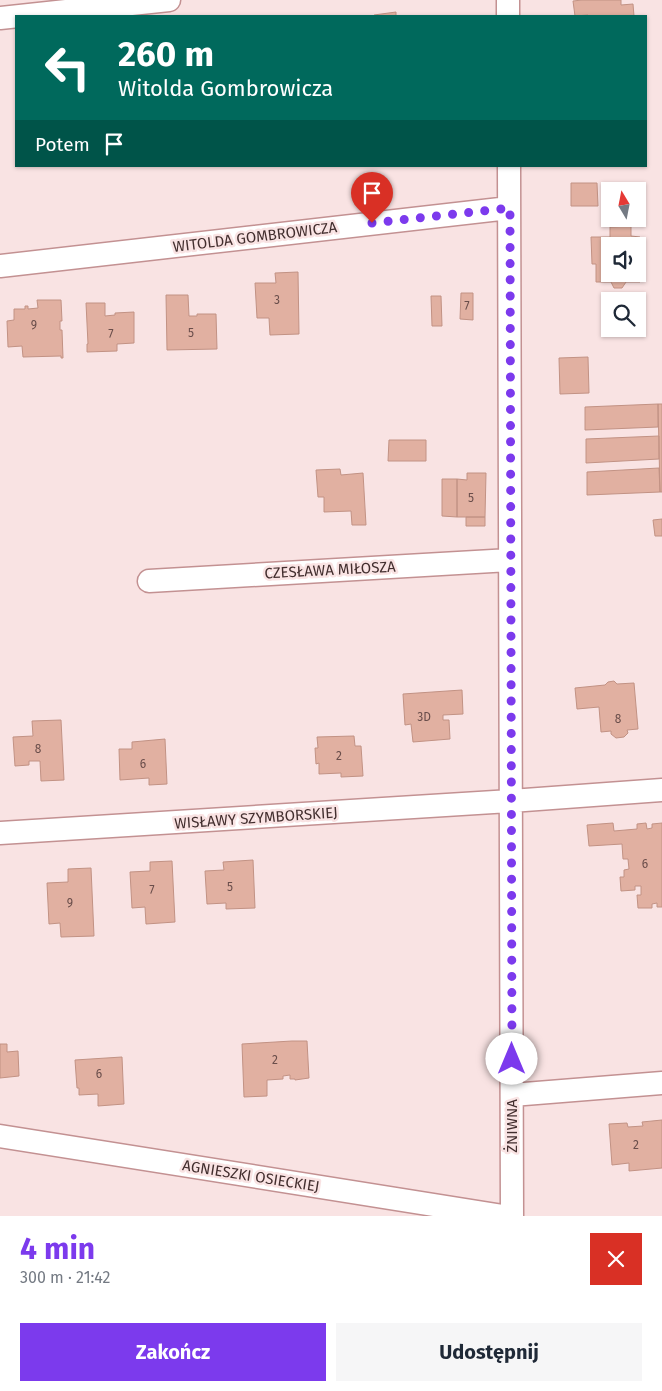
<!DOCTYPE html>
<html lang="pl">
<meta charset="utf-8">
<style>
body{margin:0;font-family:"Fira Sans",sans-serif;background:#f6f6f7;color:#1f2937;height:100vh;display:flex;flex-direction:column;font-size:19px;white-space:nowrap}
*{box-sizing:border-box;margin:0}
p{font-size:16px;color:#747a83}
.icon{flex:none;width:28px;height:28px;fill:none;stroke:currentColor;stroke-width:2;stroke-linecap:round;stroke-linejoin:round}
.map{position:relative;height:1216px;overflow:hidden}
.side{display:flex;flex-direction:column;background:#fff;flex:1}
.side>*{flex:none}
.banner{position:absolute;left:15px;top:15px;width:632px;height:152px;border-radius:0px;box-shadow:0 1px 4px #0004;background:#00695c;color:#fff;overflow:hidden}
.needle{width:32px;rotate:350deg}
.controls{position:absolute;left:601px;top:182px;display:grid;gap:10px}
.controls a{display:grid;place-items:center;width:45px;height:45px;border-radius:0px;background:#fff;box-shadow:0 1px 4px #0004;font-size:25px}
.pin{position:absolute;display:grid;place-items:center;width:42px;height:42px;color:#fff;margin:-51px -21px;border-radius:50% 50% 50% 0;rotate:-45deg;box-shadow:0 0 5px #0007}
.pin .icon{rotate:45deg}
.me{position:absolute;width:55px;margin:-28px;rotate:0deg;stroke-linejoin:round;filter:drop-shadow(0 0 4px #0008)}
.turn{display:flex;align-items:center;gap:18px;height:105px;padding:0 20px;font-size:22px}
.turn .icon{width:65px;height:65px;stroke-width:2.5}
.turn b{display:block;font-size:35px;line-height:42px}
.then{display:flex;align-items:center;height:48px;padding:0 20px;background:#0003;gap:10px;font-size:19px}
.round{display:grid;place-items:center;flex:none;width:52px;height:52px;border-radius:0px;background:#f6f6f7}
.headline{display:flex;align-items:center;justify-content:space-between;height:85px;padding:0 20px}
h1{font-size:30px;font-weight:700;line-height:38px;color:#7c3aed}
.primary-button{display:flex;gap:10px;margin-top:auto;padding:10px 20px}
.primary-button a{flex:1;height:58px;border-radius:0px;background:#7c3aed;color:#fff;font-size:20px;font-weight:700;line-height:58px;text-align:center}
.primary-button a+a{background:#f6f6f7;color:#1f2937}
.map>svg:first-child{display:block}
.building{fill:#e1b0a1;stroke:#c29284;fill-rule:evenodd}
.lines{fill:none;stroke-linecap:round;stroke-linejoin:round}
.minor-casing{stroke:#c39192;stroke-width:25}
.minor{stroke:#fff;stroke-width:22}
.route{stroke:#7c3aed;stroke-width:9;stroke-dasharray:0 16.2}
.labels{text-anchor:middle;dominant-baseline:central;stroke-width:5;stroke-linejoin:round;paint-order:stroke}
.number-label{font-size:12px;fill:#6a4e4b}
.street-label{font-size:15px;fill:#422e2e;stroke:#f9e3e3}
</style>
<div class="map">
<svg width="662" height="1216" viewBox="0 0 662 1216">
<rect width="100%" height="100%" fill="#f9e3e3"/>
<path class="building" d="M582,0H621V5L633,4L634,16H589L588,15L575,16L573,1Z
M396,12V16H374V15Z
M571,183H597L598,206H571Z
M631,226V236L640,237V251L645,256V263L640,267V282H626L622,288H614L611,282H596V264H592L591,237H610V227ZM610,246H638V274H610Z
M298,272L299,334L270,335L269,318H257L255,283H276L275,273Z
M461,293H473V320L460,319Z
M166,295H188L189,316H197V314H216L217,349L167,350Z
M431,296H441L442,326H432Z
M37,300H61L62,321H60V330H62L63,358H61V356L23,357L22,346L8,347L7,321L14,320V309H25V306H28V309L38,308Z
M86,303H105V316L115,315V313L134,312V343L117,344V351L87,352V344H88Z
M588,357L589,393L560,394L559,358Z
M658,404V427L585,430V407Z
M658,404H662V492H660Z
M659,436V459L586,463V439Z
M389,440H426V461H388Z
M659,468L660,492L587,495V472Z
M340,469L341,475L363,473L366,525H352L351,511L324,512V497H318L316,470Z
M467,473H486L485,517H457V479L467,480Z
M442,479H457V517L442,516Z
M466,517H485V526H466Z
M662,519V536H655L653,520Z
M614,681L617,684L634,683L638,729L627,730L628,733L624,737L616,738L611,734V731L601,732L599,707L577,709L575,688L605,685L608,682Z
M462,690L463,714L443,715V720H449L450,739L413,742L411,724L405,725L403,694Z
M61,720L64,780L41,781L40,761H29V765L15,766L13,737L33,736L32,721Z
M354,736L355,746H361L363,776L341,777V773L319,774V763L316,764L315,748H318L317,737Z
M165,739L167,784L149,785V778L120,780L119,749H132V742Z
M613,823L614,831L637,829V824L646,823L647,829L652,828V824L662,823V907H657V903L652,904V908H638L637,895H641V886H635V890L621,891L620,877H624V870L629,869L628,859H623L622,844L589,846L587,825Z
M253,860L255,908L226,909V903L207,904L205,871L224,870L223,862Z
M172,861L175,922L146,924L145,907L132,908L130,872L150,871V862Z
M91,868L94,936L61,937L60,923L49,924L47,883L68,882V869Z
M292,1041H307L309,1078L295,1080V1079H290V1075L283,1076V1079L267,1080V1096L244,1097L242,1044Z
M0,1044H7V1052L18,1051L19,1076L0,1078Z
M122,1057L124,1104L98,1106V1094L79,1095V1088H77L75,1060Z
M662,1120V1168L629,1171V1163L612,1165L609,1124L627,1123L628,1127L643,1126L642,1122Z"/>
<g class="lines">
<g class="minor-casing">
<path id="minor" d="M508,0V16
M0,18L169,0
M509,166L512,1216
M0,266L509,208
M149,581L510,560
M0,833L511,801L662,790
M512,1095L662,1083
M0,1136L503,1216"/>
</g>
<use href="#minor" class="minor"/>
</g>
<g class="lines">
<path class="route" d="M372,223L510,208L512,1059"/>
</g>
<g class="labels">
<g class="number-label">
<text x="277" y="300">3</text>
<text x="467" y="306">7</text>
<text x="34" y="325">9</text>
<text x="191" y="333">5</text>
<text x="111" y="334">7</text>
<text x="471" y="498">5</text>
<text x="424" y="717">3D</text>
<text x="618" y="719">8</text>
<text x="38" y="749">8</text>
<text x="339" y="756">2</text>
<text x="143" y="764">6</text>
<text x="645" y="864">6</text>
<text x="230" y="887">5</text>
<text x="152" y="890">7</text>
<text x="70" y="903">9</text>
<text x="275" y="1060">2</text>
<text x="99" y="1074">6</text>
<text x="636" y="1145">2</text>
</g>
<g class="street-label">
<text transform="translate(255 237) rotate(-7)">WITOLDA GOMBROWICZA</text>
<text transform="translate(330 570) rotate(-3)">CZESŁAWA MIŁOSZA</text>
<text transform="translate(256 818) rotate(-4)">WISŁAWY SZYMBORSKIEJ</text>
<text transform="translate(512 1126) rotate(-90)">ŻNIWNA</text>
<text transform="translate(251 1176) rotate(9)">AGNIESZKI OSIECKIEJ</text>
</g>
</g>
</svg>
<div class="controls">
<a><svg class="needle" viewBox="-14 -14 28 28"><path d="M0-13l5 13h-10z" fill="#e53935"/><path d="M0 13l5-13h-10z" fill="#747a83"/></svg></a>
<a><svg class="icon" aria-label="sound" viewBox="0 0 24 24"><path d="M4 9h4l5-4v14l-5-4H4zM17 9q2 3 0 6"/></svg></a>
<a><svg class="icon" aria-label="search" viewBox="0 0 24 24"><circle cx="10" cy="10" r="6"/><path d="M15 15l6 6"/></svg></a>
</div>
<div class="pin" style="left:372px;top:223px;background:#d93025"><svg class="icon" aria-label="arrive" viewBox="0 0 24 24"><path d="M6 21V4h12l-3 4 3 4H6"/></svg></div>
<svg class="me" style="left:512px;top:1059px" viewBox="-20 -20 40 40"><circle r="19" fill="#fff"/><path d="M0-13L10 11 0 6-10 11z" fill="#7c3aed"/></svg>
<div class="banner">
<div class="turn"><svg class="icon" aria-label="left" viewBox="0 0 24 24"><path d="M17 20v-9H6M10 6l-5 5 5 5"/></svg><div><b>260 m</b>Witolda Gombrowicza</div></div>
<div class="then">Potem<svg class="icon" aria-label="arrive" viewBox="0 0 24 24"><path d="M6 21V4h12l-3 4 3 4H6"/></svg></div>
</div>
</div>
<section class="side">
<div class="headline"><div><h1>4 min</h1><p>300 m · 21:42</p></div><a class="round" style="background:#d93025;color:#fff"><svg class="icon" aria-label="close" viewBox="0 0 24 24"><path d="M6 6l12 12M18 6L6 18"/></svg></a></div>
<div class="primary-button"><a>Zakończ</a><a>Udostępnij</a></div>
</section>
